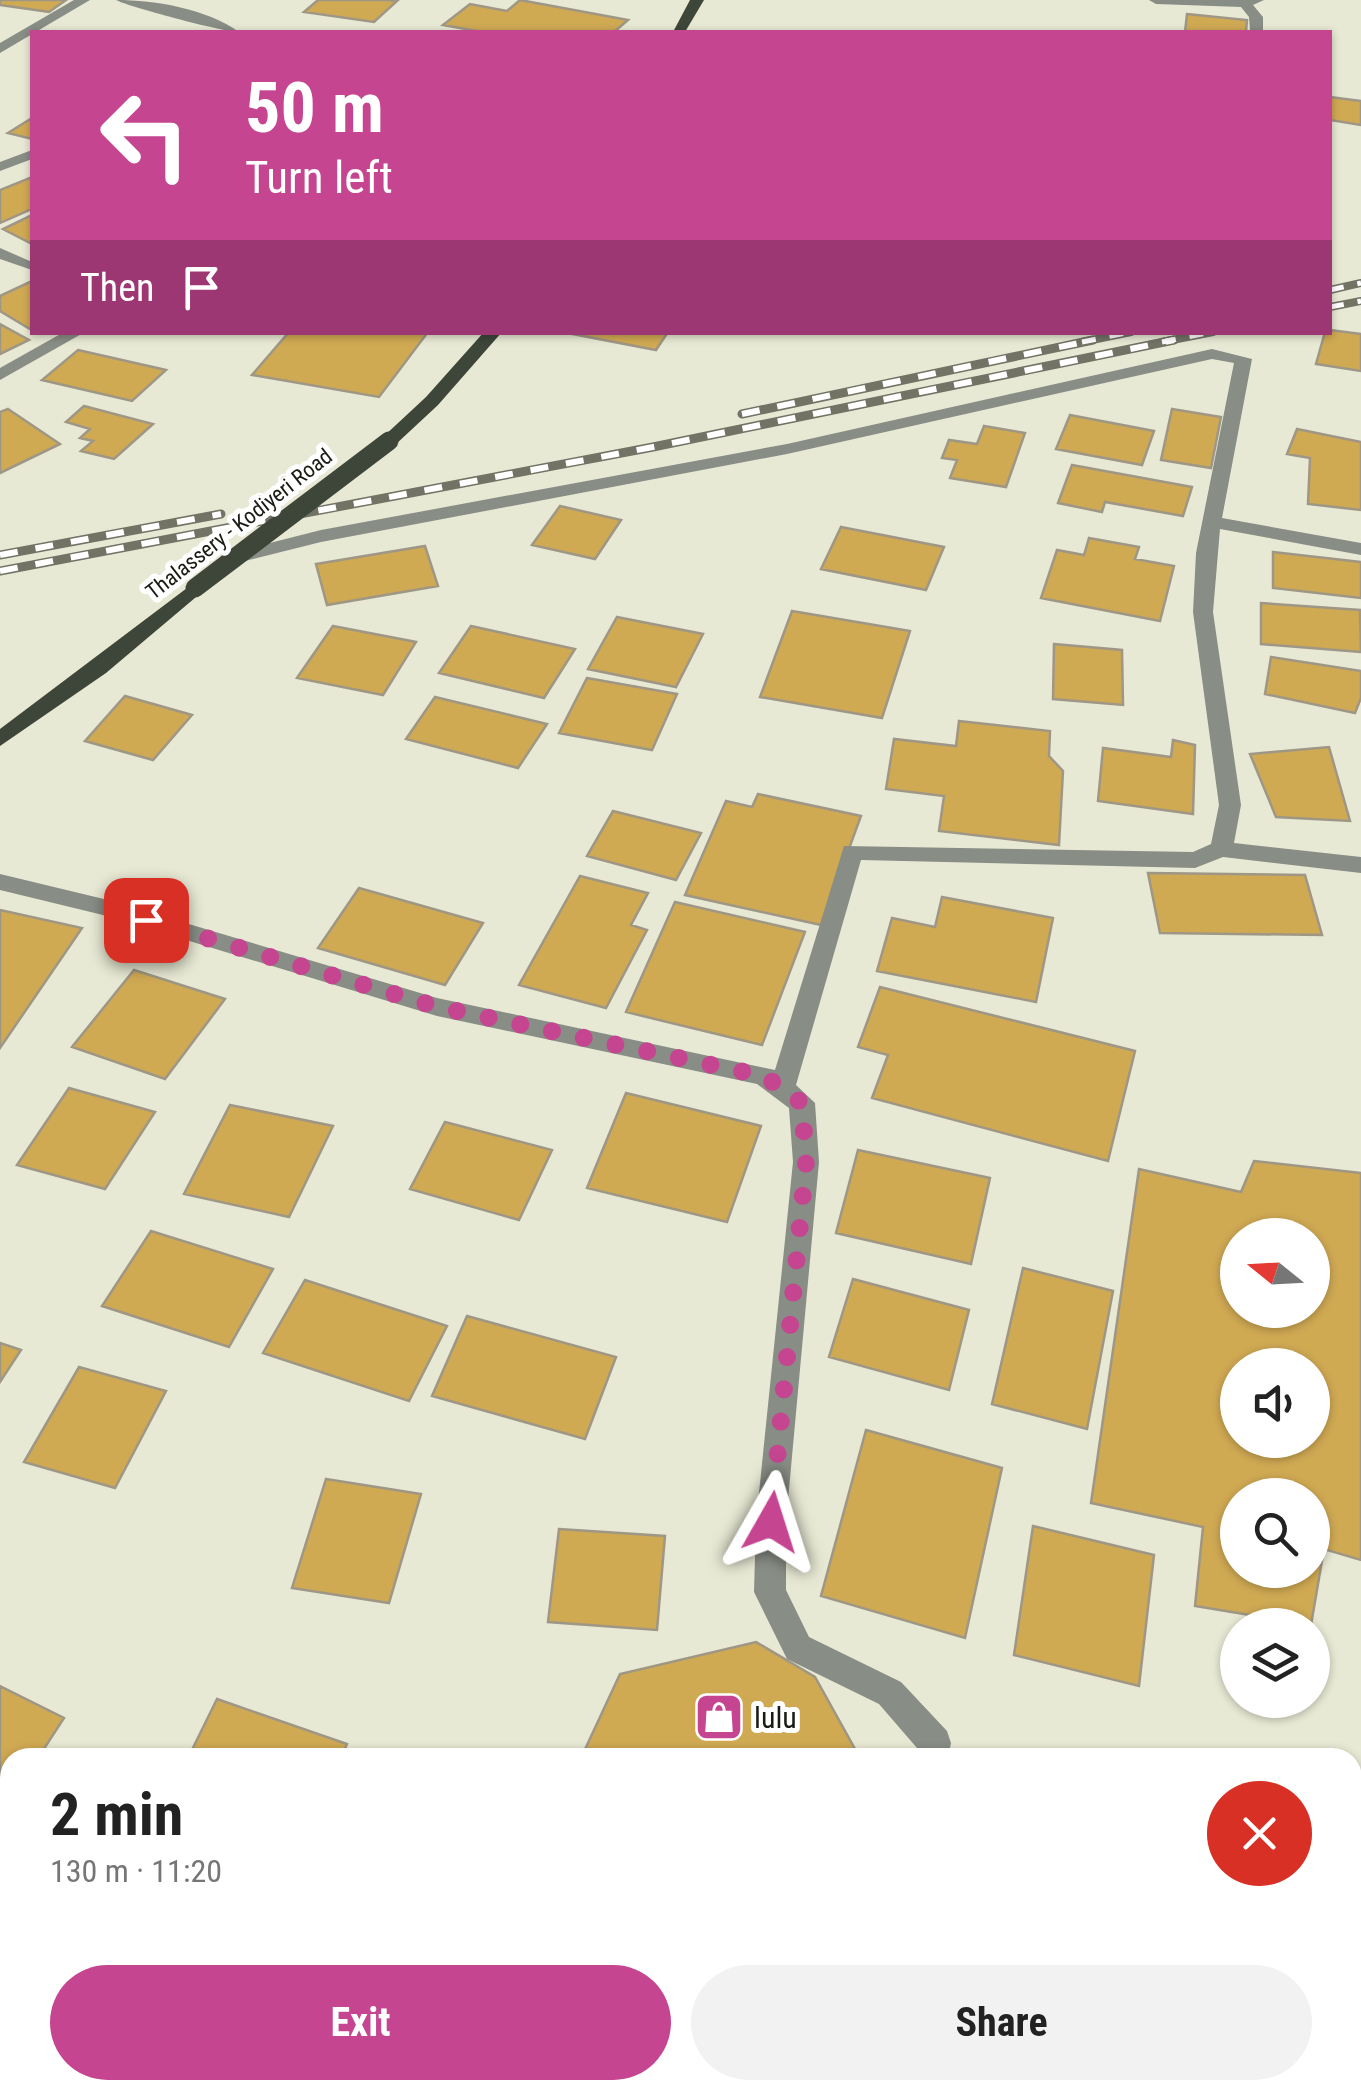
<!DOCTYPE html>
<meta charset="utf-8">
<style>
body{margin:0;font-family:"Roboto Condensed",sans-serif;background:#f2f2f2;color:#222;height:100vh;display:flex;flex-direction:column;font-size:38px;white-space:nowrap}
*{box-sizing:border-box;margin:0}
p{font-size:32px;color:#767676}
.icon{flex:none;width:55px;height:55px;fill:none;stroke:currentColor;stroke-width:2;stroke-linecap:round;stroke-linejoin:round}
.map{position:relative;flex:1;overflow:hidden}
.panel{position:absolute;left:0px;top:1748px;width:1362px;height:352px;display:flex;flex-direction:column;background:#fff;border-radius:30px 30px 0 0;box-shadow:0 2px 8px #0004}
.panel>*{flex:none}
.hud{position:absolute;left:30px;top:30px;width:1302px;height:305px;border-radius:0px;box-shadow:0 2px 8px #0004;background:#c54590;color:#fff;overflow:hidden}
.needle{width:65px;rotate:288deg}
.fabs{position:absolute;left:1220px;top:1218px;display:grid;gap:20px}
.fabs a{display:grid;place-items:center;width:110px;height:110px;border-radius:50%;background:#fff;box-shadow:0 2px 8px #0004;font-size:50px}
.pin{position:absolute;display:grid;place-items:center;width:85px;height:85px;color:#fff;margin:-42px;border-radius:20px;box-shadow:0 5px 15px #0006}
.me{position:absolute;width:110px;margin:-55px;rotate:6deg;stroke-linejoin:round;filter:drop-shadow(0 0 8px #0008)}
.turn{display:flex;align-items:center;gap:35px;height:210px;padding:0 50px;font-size:45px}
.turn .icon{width:130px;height:130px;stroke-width:2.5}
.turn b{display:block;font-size:70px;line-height:85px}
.then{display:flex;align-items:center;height:95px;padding:0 50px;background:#0003;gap:20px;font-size:38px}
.round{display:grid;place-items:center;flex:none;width:105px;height:105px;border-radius:52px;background:#f2f2f2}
.summary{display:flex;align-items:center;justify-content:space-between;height:170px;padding:0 50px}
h1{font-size:60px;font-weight:700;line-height:75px}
.action{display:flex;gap:20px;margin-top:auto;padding:20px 50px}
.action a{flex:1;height:115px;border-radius:60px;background:#c54590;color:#fff;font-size:40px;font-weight:700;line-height:115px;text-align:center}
.action a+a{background:#f2f2f2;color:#222}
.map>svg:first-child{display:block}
.building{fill:#d0a953;stroke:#9f9785;stroke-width:2.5;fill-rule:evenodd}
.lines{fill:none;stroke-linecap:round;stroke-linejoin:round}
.minor{fill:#888d85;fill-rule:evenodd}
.major{fill:#3e4539;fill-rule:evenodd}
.rail-far1-casing{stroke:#727265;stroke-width:8}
.rail-casing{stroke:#727265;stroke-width:9}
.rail-far1{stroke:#fff;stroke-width:5;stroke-dasharray:14;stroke-linecap:butt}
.rail{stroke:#fff;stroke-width:6;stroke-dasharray:18;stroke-linecap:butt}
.major-bridge{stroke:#3e4539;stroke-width:19}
.route{stroke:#c54590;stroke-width:18;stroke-dasharray:0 32.4}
.labels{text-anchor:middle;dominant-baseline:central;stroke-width:10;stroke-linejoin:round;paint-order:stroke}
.far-street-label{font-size:22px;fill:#1b1b14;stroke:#fff}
.near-poi-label{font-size:30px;fill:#1b1b14;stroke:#fff;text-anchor:start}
</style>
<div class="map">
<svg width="1361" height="2098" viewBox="0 0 1361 2098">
<rect width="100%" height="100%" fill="#e8e9d4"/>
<path class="building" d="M0,0H66L49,12L0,5Z
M318,0H388L397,1L374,22L304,12Z
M520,0L628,20L614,32H482L443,25L470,4L507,11Z
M1187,14L1247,20L1246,32H1185Z
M1330,97L1361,101V125L1330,120Z
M32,118V139L8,133Z
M32,177V209L0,223V190Z
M32,215V244L3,229Z
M32,281V328L30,329L0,311V296Z
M0,324L29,340L0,354Z
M1330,330L1361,334V371L1316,364L1325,332Z
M289,332H428L379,397L252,375Z
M562,332H668L656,350Z
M78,350L166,370L132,401L42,380Z
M84,406L153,424L114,459L81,451L93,441L80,438L90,429L66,422Z
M8,409L60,444L0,473V412Z
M1172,409L1221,417L1211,468L1161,460Z
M1070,415L1154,431L1142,465L1056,449Z
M984,426L1025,433L1006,487L950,478L957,460L942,458L949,440L977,444Z
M1297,429L1361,442V510L1308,504L1310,458L1287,454Z
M1072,465L1192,487L1183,516L1105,502L1102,512L1058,503Z
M560,506L621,520L595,559L532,545Z
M841,527L944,547L926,590L821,569Z
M1089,538L1139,547L1135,559L1174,566L1160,621L1041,598L1057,550L1084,555Z
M425,546L438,586L327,605L316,564Z
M1273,552L1361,562V598L1273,588Z
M1261,603L1360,610L1361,652L1261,644Z
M792,611L910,631L882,718L760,697Z
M617,617L703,634L676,687L588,669Z
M333,626L416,642L383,695L297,678Z
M471,626L575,649L544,698L439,673Z
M1054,644L1122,650L1123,705L1053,699Z
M1271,657L1361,671V698L1355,713L1265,694Z
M587,678L677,694L652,750L559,733Z
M125,696L192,715L153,760L85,741Z
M435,697L547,724L518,768L406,739Z
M959,721L1050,731L1049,756L1063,771L1059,845L939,831L944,796L886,789L894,739L956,746Z
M1173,740L1195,745L1193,814L1098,801L1103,748L1171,757Z
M1329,747L1350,821L1276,817L1250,754Z
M758,794L861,816L821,925L685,895L726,801L752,807Z
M613,811L701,833L676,880L587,856Z
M1148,873L1305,875L1322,935L1160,933Z
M580,876L648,893L631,925L647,930L606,1008L519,985Z
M359,888L483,923L445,985L318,948Z
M942,897L1053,918L1036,1002L877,971L892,918L935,927Z
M675,902L805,932L762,1045L626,1012Z
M0,910L82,928L0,1048Z
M134,970L225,999L165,1079L72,1047Z
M880,987L1135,1051L1108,1161L872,1098L888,1055L858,1047Z
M69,1088L155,1112L105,1189L17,1165Z
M626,1093L761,1126L727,1222L587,1188Z
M230,1105L333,1126L289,1217L184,1194Z
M445,1122L552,1150L519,1220L410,1189Z
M858,1150L990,1178L971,1264L836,1233Z
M1254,1161L1361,1173V1560L1324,1549L1311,1625L1195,1606L1203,1527L1091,1503L1139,1169L1241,1192ZM1238,1235H1312V1310H1238ZM1238,1365H1312V1440H1238ZM1238,1495H1312V1570H1238Z
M151,1231L273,1269L229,1347L102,1306Z
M1023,1268L1113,1291L1087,1429L992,1404Z
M853,1279L969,1310L949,1390L829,1357Z
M305,1280L447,1326L409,1401L263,1353Z
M467,1316L616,1357L585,1439L432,1396Z
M0,1343L21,1350L0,1382Z
M79,1367L166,1391L115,1488L24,1462Z
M866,1430L1002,1468L965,1638L821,1596Z
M326,1479L421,1494L389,1603L292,1588Z
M1033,1526L1154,1555L1139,1686L1014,1655Z
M559,1529L665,1536L657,1630L548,1622Z
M756,1642L815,1677L860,1758H581L620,1674Z
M0,1686L64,1718L38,1758H10V1799L0,1814Z
M217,1699L347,1744L341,1758H188Z
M1361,1981V2098H1347L1348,2090H1352Z
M18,2090H208L206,2098H79Z
M248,2090H425V2096L248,2098Z
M922,2090H1179L1196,2098H919Z"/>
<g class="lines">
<path class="minor" d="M74,0H90L0,53V43Z
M116,0C156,0 207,9 239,32C227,33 126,6 116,0Z
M1149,0H1264L1253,5L1263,17V32H1250L1249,17L1241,7L1156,4Z
M32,150V159L0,171V162Z
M0,248L32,262V270L0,259Z
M64,332H85L0,380V368Z
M1212,349L1252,359L1222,518L1361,543V555L1220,529L1213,612L1241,805L1234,843L1361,857V873L1223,857L1195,868L861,860L796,1085L815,1103L819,1162L786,1522V1590L809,1637L901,1682L947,1731L951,1743L948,1758H915L917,1748L879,1704L787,1659L754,1592L756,1522L793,1162L789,1108L757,1084L437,1016L107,916L0,890V874L108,900L437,998L775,1070L844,846L1193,852L1211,844L1219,805L1193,612L1196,553L1234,363L1212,359L787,454L321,542L229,565L219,559L222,555L321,530L787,444Z
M799,2090H835L832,2098H796Z"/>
<path class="major" d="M690,0H704L685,32H673Z
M484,332H502L438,405L395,445H383V437L426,397Z
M195,582L202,584V592L106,673L0,746V729Z"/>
<g class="rail-far1-casing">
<path id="rail-far1" d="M1330,290L1361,283
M1330,307L1361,301
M1082,342L1131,332
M1162,342L1213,332"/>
</g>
<g class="rail-casing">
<path id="rail" d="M742,414L1093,340
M0,555L221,514
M0,571L653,447L1174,340"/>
</g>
<use href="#rail-far1" class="rail-far1"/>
<use href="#rail" class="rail"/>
<path class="major-bridge" d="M195,588L389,441"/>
</g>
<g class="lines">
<path class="route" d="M146,920L438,1007L764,1076L802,1103L806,1162L771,1522"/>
</g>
<defs>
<g id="shop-square" transform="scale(2.5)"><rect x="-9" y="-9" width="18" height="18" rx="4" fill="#c54590" stroke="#fff"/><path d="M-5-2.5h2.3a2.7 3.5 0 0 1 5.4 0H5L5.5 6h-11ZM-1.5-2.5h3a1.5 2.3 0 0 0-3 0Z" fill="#fff"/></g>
</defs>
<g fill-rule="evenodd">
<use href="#shop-square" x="719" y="1717"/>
</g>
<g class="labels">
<g class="far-street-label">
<text transform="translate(239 524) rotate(-38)">Thalassery - Kodiyeri Road</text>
</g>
<g class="near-poi-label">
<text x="754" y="1717">lulu</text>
</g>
</g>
</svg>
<div class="fabs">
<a><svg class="needle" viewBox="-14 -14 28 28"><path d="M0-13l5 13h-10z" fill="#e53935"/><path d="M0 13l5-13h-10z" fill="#767676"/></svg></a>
<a><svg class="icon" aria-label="sound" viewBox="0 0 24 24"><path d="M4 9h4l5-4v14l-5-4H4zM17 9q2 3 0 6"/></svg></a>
<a><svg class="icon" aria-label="search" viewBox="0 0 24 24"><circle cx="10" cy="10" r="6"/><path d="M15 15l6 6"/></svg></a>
<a><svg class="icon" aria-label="layers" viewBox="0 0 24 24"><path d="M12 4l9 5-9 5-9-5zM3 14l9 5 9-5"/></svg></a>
</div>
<div class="pin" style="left:146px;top:920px;background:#d93025"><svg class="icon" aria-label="arrive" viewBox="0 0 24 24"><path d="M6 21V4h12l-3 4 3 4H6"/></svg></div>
<svg class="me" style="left:771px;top:1522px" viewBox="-20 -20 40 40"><path d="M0-17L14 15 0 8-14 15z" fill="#c54590" stroke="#fff" stroke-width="4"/></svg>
<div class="hud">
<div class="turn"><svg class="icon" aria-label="left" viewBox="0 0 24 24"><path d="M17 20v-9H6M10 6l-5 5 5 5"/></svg><div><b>50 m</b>Turn left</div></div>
<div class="then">Then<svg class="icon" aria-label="arrive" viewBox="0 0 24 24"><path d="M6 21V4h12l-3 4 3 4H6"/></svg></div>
</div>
<section class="panel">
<div class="summary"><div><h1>2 min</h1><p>130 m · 11:20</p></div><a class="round" style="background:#d93025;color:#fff"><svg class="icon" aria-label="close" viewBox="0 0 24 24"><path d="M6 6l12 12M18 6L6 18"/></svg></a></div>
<div class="action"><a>Exit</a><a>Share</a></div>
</section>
</div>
